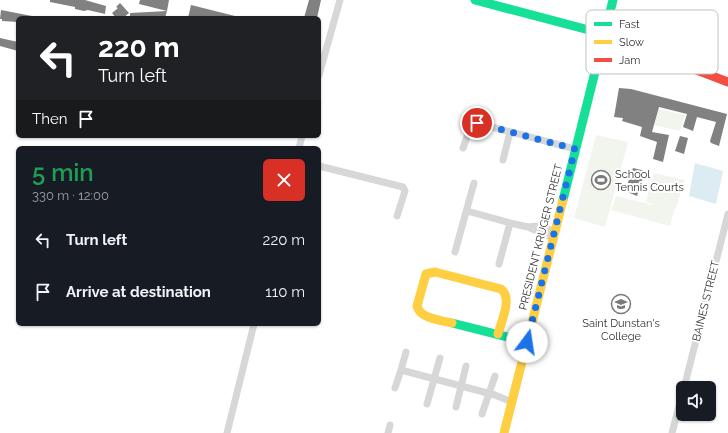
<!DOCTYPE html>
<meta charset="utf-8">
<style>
body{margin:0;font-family:Raleway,sans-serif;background:#242831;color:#f1f3f6;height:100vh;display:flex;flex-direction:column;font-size:15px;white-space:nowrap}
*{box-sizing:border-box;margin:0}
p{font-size:13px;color:#9ea1a6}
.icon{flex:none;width:22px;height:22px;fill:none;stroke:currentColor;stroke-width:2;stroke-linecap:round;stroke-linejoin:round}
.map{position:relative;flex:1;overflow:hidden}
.panel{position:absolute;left:16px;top:146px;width:305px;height:180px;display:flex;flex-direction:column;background:#171b24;border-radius:6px;box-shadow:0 1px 3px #0004}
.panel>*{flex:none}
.top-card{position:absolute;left:16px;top:16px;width:305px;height:122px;border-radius:6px;box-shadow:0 1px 3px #0004;background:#202124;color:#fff;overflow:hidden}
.fabs{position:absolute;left:676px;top:381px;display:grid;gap:8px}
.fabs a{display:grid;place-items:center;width:40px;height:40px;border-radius:6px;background:#171b24;box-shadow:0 1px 3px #0004;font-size:20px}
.pin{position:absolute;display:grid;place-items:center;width:34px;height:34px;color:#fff;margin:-17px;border:2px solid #fff;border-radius:50%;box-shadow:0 1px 4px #0007}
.me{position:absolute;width:44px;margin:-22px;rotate:14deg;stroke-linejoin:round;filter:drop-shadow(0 0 3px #0008)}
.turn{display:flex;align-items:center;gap:14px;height:84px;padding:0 16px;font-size:18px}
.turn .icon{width:52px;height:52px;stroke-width:2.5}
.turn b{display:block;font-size:28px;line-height:34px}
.then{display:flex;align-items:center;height:38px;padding:0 16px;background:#0003;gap:8px;font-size:15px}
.round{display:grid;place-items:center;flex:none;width:42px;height:42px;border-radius:6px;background:#242831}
.head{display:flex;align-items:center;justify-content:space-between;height:68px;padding:0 16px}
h1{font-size:24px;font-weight:600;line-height:30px;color:#1e9e55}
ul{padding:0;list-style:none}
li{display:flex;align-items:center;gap:12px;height:52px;padding:0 16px}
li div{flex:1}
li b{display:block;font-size:15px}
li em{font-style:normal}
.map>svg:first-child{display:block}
.green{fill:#f1f5ed}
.water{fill:#ddebf3}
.building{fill:#818181}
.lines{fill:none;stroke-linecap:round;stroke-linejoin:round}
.street{stroke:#d7d7d7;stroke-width:7}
.fast{stroke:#16e098;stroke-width:9}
.slow{stroke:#ffcf43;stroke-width:9}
.jam{stroke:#f24e42;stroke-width:9}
.route{stroke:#1a73e8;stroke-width:7;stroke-dasharray:0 12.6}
.labels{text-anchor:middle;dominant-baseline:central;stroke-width:4;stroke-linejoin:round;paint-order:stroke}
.poi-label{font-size:11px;fill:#333;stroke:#fff;text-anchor:start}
.street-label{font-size:11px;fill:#333;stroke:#fff}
.key{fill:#fff;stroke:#c2c2c2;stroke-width:1}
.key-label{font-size:11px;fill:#333}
</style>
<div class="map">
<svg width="728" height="433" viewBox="0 0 728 433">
<rect width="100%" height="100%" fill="#fff"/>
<path class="green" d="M658,109L685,115L680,131L654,125Z
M596,135L628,142L605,227L574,218Z
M654,173L685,180L675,210H672L674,211L670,226L611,210L616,196L657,206L646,202Z"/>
<path class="water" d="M695,163L723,171L716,204L689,196Z"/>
<path class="building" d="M50,0H85L106,6L105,14L88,10L84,11L75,9V7L50,2Z
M140,0H169L167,11L139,4Z
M309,0H321L317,18H304Z
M120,3L129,13L123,18H116L112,13L118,8L116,7Z
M191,5L235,16V18H188Z
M1,10L32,16V18H18V22L2,21V19H0Z
M167,11L165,18H130V13Z
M0,38L18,42V51L0,46Z
M619,88L631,89L727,114L719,146L711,143L710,141L716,122L697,117L693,131L683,127L687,114L659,107L652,132L669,135L663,162L653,159L657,142L640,136L642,127L622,121L623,118L614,117Z
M680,136L688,138L684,154L675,151Z
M633,168L645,171L637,196L625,191Z"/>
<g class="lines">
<path class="street" d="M319,75L340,0
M299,148L302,136
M463,148L471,126L477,123L575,149
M503,160L510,132
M319,166L403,187L405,191L397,216
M467,211L510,223L528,227L538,226L555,231
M528,227L553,238
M455,252L474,183
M499,264L510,223
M401,370L406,352
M395,388L401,370L495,395L512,402
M684,388L728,214
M427,404L440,358
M456,407L466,366
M482,414L495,376
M227,433L254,324
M388,433L390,425
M672,433L683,391"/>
<path class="fast" d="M475,0L604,34L660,56
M563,200L613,0
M452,323L527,342"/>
<path class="slow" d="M452,323C441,320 420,319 417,306L426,274L435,272L501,289C513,298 501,322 498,334
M504,433L563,200"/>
<path class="jam" d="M660,56L728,82"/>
</g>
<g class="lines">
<path class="route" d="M477,123L575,149L527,342"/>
</g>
<defs>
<g id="stadium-ring" transform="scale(1)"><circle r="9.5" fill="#fff" stroke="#7a7a7a" stroke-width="1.5"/><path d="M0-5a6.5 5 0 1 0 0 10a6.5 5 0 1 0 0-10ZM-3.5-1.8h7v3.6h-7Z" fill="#7a7a7a"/></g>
<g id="school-ring" transform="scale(1)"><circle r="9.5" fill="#fff" stroke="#7a7a7a" stroke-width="1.5"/><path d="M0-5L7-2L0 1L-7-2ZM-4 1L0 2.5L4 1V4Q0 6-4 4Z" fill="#7a7a7a"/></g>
</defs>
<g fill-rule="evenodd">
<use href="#stadium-ring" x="601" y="180"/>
<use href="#school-ring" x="621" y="304"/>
</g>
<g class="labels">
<g class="poi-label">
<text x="615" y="174">School<tspan x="615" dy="13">Tennis Courts</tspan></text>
<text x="621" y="323" text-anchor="middle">Saint Dunstan's<tspan x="621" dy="13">College</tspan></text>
</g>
<g class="street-label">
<text transform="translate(541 237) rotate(-76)">PRESIDENT KRUGER STREET</text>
<text transform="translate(706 301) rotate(-76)">BAINES STREET</text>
</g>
</g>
<rect x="586" y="10" width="132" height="64" rx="6" class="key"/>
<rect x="594" y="22" width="18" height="4" fill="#16e098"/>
<rect x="594" y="40" width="18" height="4" fill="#ffcf43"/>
<rect x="594" y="58" width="18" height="4" fill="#f24e42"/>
<g class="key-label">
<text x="619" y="28">Fast</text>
<text x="619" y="46">Slow</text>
<text x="619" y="64">Jam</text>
</g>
</svg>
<div class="fabs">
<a><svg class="icon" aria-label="sound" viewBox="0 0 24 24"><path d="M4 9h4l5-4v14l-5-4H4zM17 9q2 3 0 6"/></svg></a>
</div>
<div class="pin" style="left:477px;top:123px;background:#d93025"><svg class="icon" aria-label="arrive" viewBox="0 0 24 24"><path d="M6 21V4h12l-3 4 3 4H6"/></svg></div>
<svg class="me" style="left:527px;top:342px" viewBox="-20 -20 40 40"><circle r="19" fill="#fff"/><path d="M0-13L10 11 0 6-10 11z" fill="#1a73e8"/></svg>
<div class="top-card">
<div class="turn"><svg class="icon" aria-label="left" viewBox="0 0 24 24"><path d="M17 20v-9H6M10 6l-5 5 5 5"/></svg><div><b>220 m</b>Turn left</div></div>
<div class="then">Then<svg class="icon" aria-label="arrive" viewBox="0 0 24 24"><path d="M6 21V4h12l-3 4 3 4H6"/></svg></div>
</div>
<section class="panel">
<div class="head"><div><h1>5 min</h1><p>330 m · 12:00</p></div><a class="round" style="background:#d93025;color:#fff"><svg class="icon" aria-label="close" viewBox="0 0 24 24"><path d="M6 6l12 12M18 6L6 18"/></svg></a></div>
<ul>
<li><svg class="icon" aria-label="left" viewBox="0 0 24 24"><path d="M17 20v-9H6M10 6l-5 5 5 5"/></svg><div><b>Turn left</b></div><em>220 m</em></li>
<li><svg class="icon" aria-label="arrive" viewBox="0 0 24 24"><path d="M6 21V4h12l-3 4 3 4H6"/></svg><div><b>Arrive at destination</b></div><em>110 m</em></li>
</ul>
</section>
</div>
